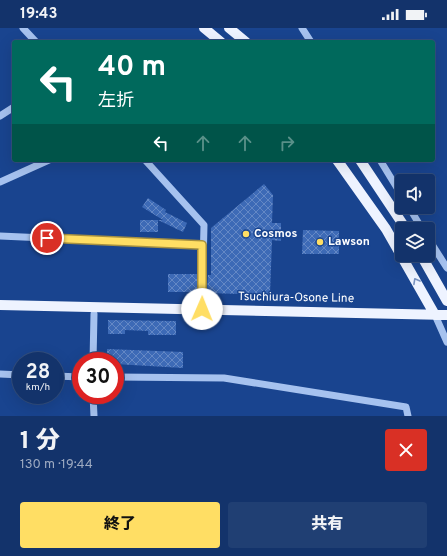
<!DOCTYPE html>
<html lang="ja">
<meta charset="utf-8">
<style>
body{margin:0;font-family:Overpass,"Noto Sans JP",sans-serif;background:#203f73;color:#f1f3f6;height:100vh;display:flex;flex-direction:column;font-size:15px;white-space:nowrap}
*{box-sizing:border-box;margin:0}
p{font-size:13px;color:#9daac1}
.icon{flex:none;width:22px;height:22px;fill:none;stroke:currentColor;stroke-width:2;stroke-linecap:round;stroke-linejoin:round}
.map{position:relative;height:388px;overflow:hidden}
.panel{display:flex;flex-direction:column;background:#13336b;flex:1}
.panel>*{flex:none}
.top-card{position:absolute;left:12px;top:12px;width:423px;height:122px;border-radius:4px;box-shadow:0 4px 16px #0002,0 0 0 1px #324e7e;background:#00695c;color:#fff;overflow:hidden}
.fabs{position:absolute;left:395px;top:146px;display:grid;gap:8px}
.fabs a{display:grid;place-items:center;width:40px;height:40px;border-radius:4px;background:#13336b;box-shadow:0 4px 16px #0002,0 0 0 1px #324e7e;font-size:20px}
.speed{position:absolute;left:12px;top:324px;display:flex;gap:8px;font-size:20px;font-weight:700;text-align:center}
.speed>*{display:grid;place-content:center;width:52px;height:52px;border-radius:50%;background:#13336b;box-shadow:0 4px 16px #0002,0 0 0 1px #324e7e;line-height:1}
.speed small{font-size:10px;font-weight:400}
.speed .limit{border:6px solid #d22;background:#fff;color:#111}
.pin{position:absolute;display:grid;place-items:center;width:34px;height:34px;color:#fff;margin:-17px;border:2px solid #fff;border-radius:50%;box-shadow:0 1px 4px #0007}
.me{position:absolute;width:44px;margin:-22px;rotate:1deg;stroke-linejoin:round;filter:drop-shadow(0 0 3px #0008)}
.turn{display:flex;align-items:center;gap:14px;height:84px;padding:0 20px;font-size:18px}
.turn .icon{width:52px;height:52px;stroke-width:2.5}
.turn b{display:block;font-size:28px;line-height:34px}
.lanes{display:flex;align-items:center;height:38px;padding:0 20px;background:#0003;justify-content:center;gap:20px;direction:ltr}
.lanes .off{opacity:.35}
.round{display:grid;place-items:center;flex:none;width:42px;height:42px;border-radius:4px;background:#203f73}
.headline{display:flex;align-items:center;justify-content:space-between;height:68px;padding:0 20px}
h1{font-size:24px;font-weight:800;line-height:30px}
.primary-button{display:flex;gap:8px;margin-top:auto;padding:8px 20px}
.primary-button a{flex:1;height:46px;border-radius:4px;background:#ffde64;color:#111;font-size:16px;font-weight:800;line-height:46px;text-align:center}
.primary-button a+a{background:#203f73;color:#f1f3f6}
.status{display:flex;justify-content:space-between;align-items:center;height:28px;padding:0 20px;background:#13336b;direction:ltr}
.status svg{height:11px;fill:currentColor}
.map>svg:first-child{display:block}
.building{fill:url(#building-cross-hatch)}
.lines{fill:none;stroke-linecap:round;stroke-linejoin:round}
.minor{stroke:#a6c2ef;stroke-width:7}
.major{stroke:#eef3ff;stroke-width:10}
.oneway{stroke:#7993c1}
.route-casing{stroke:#a69041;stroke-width:10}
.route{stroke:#ffde64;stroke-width:7}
.poi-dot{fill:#ffde64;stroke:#19448f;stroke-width:1.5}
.labels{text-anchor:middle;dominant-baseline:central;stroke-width:3;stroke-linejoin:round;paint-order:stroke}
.poi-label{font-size:12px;font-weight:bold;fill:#fff;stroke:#19448f;text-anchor:start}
.street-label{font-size:12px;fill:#fff;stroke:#19448f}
</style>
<div class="status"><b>19:43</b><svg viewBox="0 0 49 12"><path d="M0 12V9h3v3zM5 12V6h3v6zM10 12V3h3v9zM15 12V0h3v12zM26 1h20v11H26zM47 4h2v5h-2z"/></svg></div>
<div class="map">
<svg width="447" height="388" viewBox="0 0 447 388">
<defs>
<pattern id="building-cross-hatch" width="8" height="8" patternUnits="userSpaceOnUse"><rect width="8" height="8" fill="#3d6ab6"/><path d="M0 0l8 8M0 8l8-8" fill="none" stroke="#6488c5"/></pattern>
</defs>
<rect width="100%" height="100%" fill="#19448f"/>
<path class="building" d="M264,156L273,167L272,195H281V213L272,212L270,267L207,265L208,247H211V200Z
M148,170L166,182L165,184L187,195L183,204L158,192V204H140V192H163L142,179Z
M303,202L339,203V226H302Z
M168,246H198L197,264H168Z
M108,292L176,293V307H148V303L125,302V306H108Z
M107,321L183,324V340L115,336V333H107Z"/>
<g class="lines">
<path class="minor" d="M23,0L36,14
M302,0L311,14
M0,88L14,79
M145,132L204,197L202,281
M380,132L402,168
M0,154L49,132
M409,179L422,201
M0,208L202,217
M428,210L447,240
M435,287L447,314
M93,333L94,286
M0,346L21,347
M55,348L81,349
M115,349L224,350L406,379L408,388
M93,367L94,388"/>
<path class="major" d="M204,0L221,14
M229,0L246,14
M337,132L386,201L435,287
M360,132L406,201
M421,227L447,273
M0,277L447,287"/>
</g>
<defs><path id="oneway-chevron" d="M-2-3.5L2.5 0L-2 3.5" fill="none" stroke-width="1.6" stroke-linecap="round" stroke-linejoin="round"/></defs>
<use class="oneway" href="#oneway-chevron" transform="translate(416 253) rotate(-119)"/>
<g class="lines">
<g class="route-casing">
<path id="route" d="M47,210L202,217V281"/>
</g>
<use href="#route" class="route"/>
</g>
<g class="poi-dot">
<circle cx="246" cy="206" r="4"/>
<circle cx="320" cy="214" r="4"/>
</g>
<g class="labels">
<g class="poi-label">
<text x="254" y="206">Cosmos</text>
<text x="328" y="214">Lawson</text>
</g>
<g class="street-label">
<text transform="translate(296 270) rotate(1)">Tsuchiura-Osone Line</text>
</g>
</g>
</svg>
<div class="fabs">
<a><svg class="icon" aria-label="sound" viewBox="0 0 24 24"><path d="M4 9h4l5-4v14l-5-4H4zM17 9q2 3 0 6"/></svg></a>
<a><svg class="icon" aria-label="layers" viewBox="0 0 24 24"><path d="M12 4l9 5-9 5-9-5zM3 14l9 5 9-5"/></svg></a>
</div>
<div class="speed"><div>28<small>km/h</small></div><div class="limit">30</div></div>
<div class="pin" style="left:47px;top:210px;background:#d93025"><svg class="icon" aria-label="arrive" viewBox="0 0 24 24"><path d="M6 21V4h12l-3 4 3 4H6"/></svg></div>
<svg class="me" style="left:202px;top:281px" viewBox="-20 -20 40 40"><circle r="19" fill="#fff"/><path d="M0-13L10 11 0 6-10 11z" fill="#ffde64"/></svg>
<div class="top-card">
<div class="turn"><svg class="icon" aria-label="left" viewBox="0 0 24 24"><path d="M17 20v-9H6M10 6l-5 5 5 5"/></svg><div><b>40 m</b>左折</div></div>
<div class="lanes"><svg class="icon" aria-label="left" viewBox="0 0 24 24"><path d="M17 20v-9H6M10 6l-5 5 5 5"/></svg><svg class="icon off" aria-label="ahead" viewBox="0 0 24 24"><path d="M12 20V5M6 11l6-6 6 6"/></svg><svg class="icon off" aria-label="ahead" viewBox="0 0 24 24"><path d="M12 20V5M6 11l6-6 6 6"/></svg><svg class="icon off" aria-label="right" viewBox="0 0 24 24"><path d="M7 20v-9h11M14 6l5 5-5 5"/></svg></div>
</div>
</div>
<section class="panel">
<div class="headline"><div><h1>1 分</h1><p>130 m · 19:44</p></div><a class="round" style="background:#d93025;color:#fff"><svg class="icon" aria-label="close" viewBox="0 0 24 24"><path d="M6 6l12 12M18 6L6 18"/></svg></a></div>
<div class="primary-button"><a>終了</a><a>共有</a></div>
</section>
